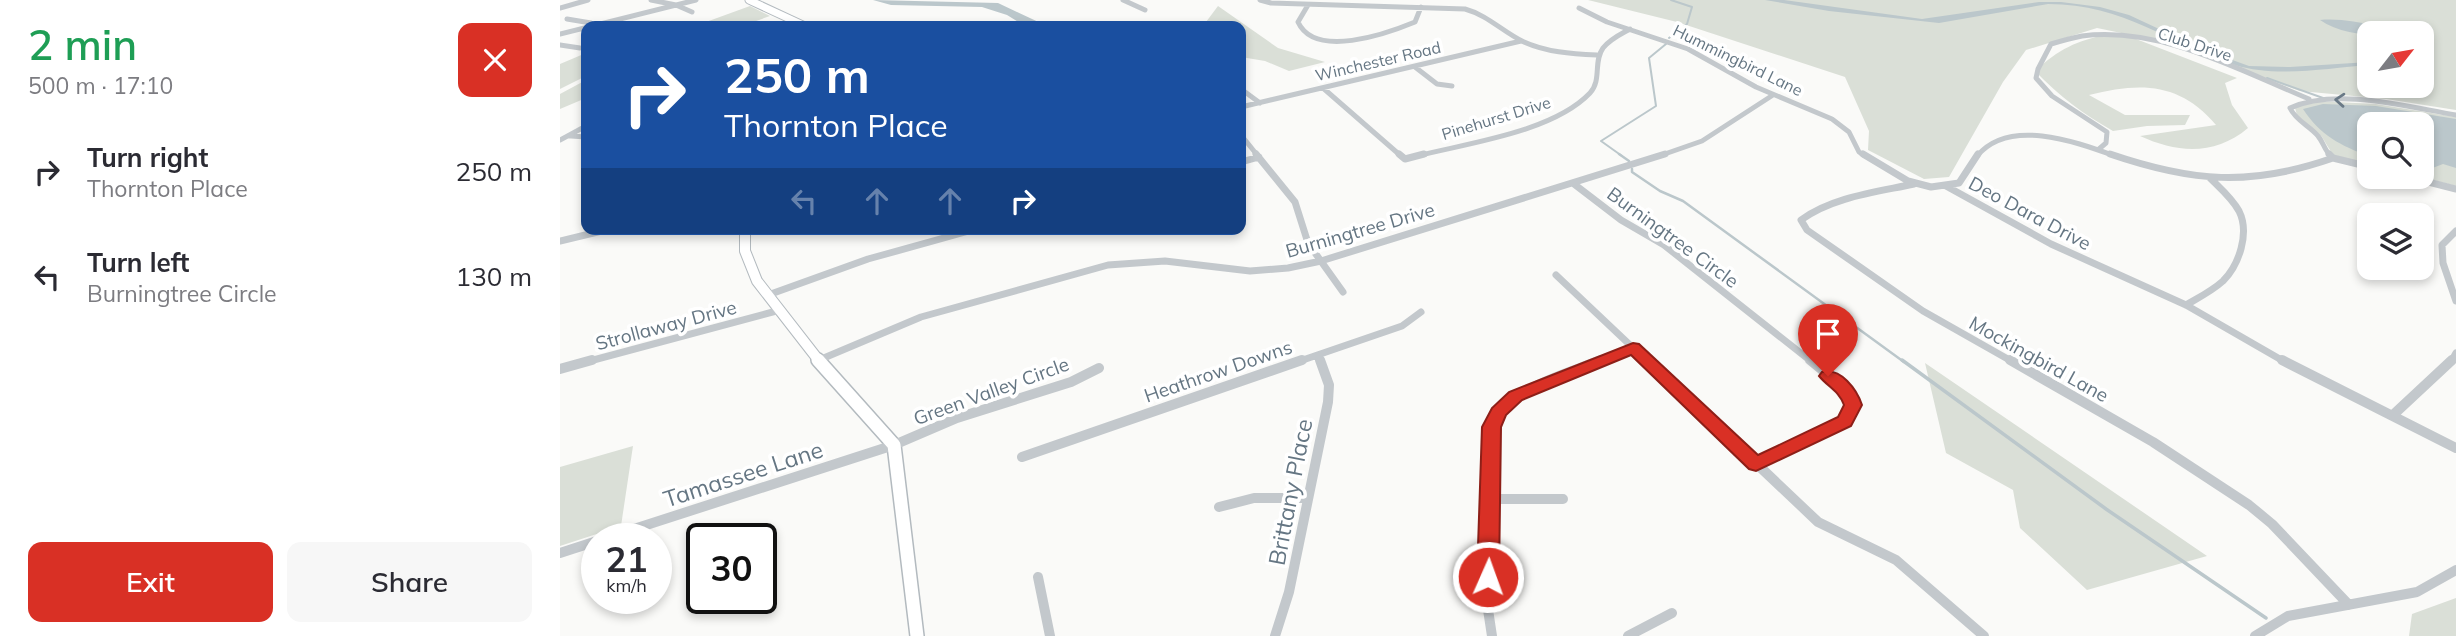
<!DOCTYPE html>
<meta charset="utf-8">
<style>
body{margin:0;font-family:Mulish,sans-serif;background:#f7f7f7;color:#2b2b33;height:100vh;display:flex;flex-direction:column;font-size:26px;white-space:nowrap}
*{box-sizing:border-box;margin:0}
p{font-size:23px;color:#7c7c81}
.icon{flex:none;width:38px;height:38px;fill:none;stroke:currentColor;stroke-width:2;stroke-linecap:round;stroke-linejoin:round}
.map{position:relative;flex:1;overflow:hidden}
.sheet{display:flex;flex-direction:column;background:#fff;width:560px}
.sheet>*{flex:none}
.guide{position:absolute;left:21px;top:21px;width:665px;height:214px;border-radius:14px;box-shadow:0 4px 10px #0003;background:#1a4fa0;color:#fff;overflow:hidden}
.needle{width:46px;rotate:59deg}
.tools{position:absolute;left:1797px;top:21px;display:grid;gap:14px}
.tools a{display:grid;place-items:center;width:77px;height:77px;border-radius:14px;background:#fff;box-shadow:0 4px 10px #0003;font-size:35px}
.speed{position:absolute;left:21px;top:523px;display:flex;gap:14px;font-size:35px;font-weight:700;text-align:center}
.speed>*{display:grid;place-content:center;width:91px;height:91px;border-radius:50%;background:#fff;box-shadow:0 4px 10px #0003;line-height:1}
.speed small{font-size:18px;font-weight:400}
.speed .limit{border:4px solid #111;border-radius:10px;background:#fff;color:#111}
.pin{position:absolute;display:grid;place-items:center;width:60px;height:60px;color:#fff;margin:-72px -30px;border-radius:50% 50% 50% 0;rotate:-45deg;box-shadow:0 0 7px #0007}
.pin .icon{rotate:45deg}
.me{position:absolute;width:77px;margin:-38px;rotate:2deg;stroke-linejoin:round;filter:drop-shadow(0 0 5px #0008)}
.turn{display:flex;align-items:center;gap:24px;height:147px;padding:0 28px;font-size:32px}
.turn .icon{width:91px;height:91px;stroke-width:2.5}
.turn b{display:block;font-size:49px;line-height:60px}
.lanes{display:flex;align-items:center;height:66px;padding:0 28px;background:#0003;justify-content:center;gap:35px;direction:ltr}
.lanes .off{opacity:.35}
.round{display:grid;place-items:center;flex:none;width:74px;height:74px;border-radius:14px;background:#f7f7f7}
.head{display:flex;align-items:center;justify-content:space-between;height:119px;padding:0 28px}
h1{font-size:42px;font-weight:600;line-height:52px;color:#1e9e55}
.action{display:flex;gap:14px;margin-top:auto;padding:14px 28px}
.action a{flex:1;height:80px;border-radius:14px;background:#d93025;color:#fff;font-size:28px;font-weight:600;line-height:80px;text-align:center}
.action a+a{background:#f7f7f7;color:#2b2b33}
ul{padding:0;list-style:none}
li{display:flex;align-items:center;gap:21px;height:105px;padding:0 28px}
li div{flex:1}
li b{display:block;font-size:26px}
li em{font-style:normal}
main{display:flex;flex:1;min-height:0}
.map>svg:first-child{display:block}
.green{fill:#dadfd7;fill-rule:evenodd}
.water{fill:#bbc7cb}
.lines{fill:none;stroke-linecap:round;stroke-linejoin:round}
.stream-far2{stroke:#bbc7cb;stroke-width:2}
.stream-far1{stroke:#bbc7cb;stroke-width:2.5}
.stream{stroke:#bbc7cb;stroke-width:3.5}
.secondary-far2-casing{stroke:#b3babf;stroke-width:9}
.secondary-far1-casing{stroke:#b3babf;stroke-width:12}
.secondary-casing{stroke:#b3babf;stroke-width:16}
.street-far2{stroke:#c3c8cc;stroke-width:5}
.street-far1{stroke:#c3c8cc;stroke-width:7}
.street{stroke:#c3c8cc;stroke-width:10}
.secondary-far2{stroke:#fff;stroke-width:7}
.secondary-far1{stroke:#fff;stroke-width:10}
.secondary{stroke:#fff;stroke-width:13}
.oneway{stroke:#6a7a87}
.route{fill:#d93025;stroke:#8d1f18;stroke-width:2}
.labels{text-anchor:middle;dominant-baseline:central;stroke-width:7;stroke-linejoin:round;paint-order:stroke}
.far-street-label{font-size:16px;fill:#657683;stroke:#fff}
.street-label{font-size:19px;fill:#657683;stroke:#fff}
.near-street-label{font-size:23px;fill:#657683;stroke:#fff}
</style>
<main>
<section class="sheet">
<div class="head"><div><h1>2 min</h1><p>500 m · 17:10</p></div><a class="round" style="background:#d93025;color:#fff"><svg class="icon" aria-label="close" viewBox="0 0 24 24"><path d="M6 6l12 12M18 6L6 18"/></svg></a></div>
<ul>
<li><svg class="icon" aria-label="right" viewBox="0 0 24 24"><path d="M7 20v-9h11M14 6l5 5-5 5"/></svg><div><b>Turn right</b><p>Thornton Place</p></div><em>250 m</em></li>
<li><svg class="icon" aria-label="left" viewBox="0 0 24 24"><path d="M17 20v-9H6M10 6l-5 5 5 5"/></svg><div><b>Turn left</b><p>Burningtree Circle</p></div><em>130 m</em></li>
</ul>
<div class="action"><a>Exit</a><a>Share</a></div>
</section>
<div class="map">
<svg width="1896" height="636" viewBox="0 0 1896 636">
<rect width="100%" height="100%" fill="#fafaf8"/>
<path class="green" d="M1028,0H1896V110L1826,99L1740,91L1605,42L1537,28L1466,50L1443,82L1389,177L1364,179L1308,150L1309,131L1285,77L1117,22ZM1810,33H1862V86H1810Z
M190,6L210,16L182,26H135Z
M658,6L718,48L765,62L729,71L705,61L681,57V26H643Z
M1548,34L1576,39L1677,78L1665,83L1672,105L1688,128C1655,156 1617,153 1580,136L1656,125C1620,82 1580,82 1529,95L1565,115H1630L1625,125L1587,126L1553,131C1523,114 1499,96 1475,71C1499,49 1516,41 1548,34Z
M26,53V76L0,89V64Z
M26,80V98L0,109V94Z
M1755,101L1816,104L1896,117V186L1862,177V124H1810L1809,164L1773,155L1762,137L1737,115L1735,108Z
M1365,363L1647,556L1527,590L1460,528L1453,490L1386,453Z
M73,446L61,526L0,546V467Z
M1896,598V636H1849L1852,614Z"/>
<path class="water" d="M313,0L438,3L487,26H465L447,15L422,7L331,5Z
M1205,0H1224L1362,19L1479,2H1501L1540,7L1569,15L1642,49L1689,66L1730,67L1809,62V65C1768,68 1716,78 1675,65C1606,43 1565,4 1488,4L1379,23L1269,11Z
M1760,20C1780,18 1798,23 1817,25C1833,27 1847,23 1863,28L1864,32C1833,37 1787,39 1760,20Z
M1763,104L1816,106L1896,119V168L1883,164L1862,172V124H1810L1809,156C1781,146 1760,135 1743,109Z"/>
<g class="lines">
<path class="stream-far2" d="M1109,38L1127,24L1132,7L1111,0
M1707,78L1763,98
M1062,156L1041,141L1096,106L1089,58L1106,44"/>
<path class="stream-far1" d="M1059,154L1069,161
M1072,169V172L1100,191L1123,201L1344,362"/>
<path class="stream" d="M1342,360L1546,509L1706,618"/>
<g class="secondary-far2-casing">
<path id="secondary-far2" d="M189,0L245,26"/>
</g>
<g class="secondary-far1-casing">
<path id="secondary-far1" d="M185,229V251L197,281L260,362"/>
</g>
<g class="secondary-casing">
<path id="secondary" d="M258,360L334,445L357,636"/>
</g>
<path class="street-far2" d="M91,0L116,5L132,12
M563,0L585,10
M700,0L711,3L905,9C927,15 942,31 962,41C985,52 1012,54 1037,55
M748,5L738,22C755,59 826,34 855,22L861,7
M0,8L28,0
M1019,8L1047,22L1128,49L1196,87L1272,119L1289,132L1299,152L1305,156
M7,19L31,23
M0,34L136,0
M0,45L20,48
M855,67L877,84L892,86
M763,88L841,156
M681,89L700,103
M681,107L961,41
M681,135L698,156
M11,136L26,137
M0,140L26,126
M1539,149L1546,143L1547,132L1492,96L1476,78L1478,69L1491,44C1501,41 1512,38 1522,36C1600,26 1679,70 1749,99
M857,156C908,143 993,132 1030,93C1042,80 1033,62 1043,48C1050,39 1061,34 1070,29
M1099,156L1142,141L1213,95
M1417,156C1449,117 1516,142 1555,156
M1771,156C1764,150 1764,143 1758,136C1750,126 1736,121 1730,108C1776,87 1848,107 1896,115"/>
<path class="street-far1" d="M696,154L735,202L748,243L783,292
M839,154L845,159L864,154
M1303,154L1348,181L1371,187L1399,183L1418,154
M1550,154C1632,182 1690,187 1773,158
M1769,154L1773,158L1810,167
M681,162L699,157
M1849,177L1896,189
M1014,184L1061,220L1104,245L1252,362
M1354,184C1317,192 1272,197 1241,220L1247,230L1363,311L1453,362
M1386,186L1491,244L1626,305L1725,362
M1896,231L1882,245L1883,263L1896,301
M0,241L50,229
M996,275L1088,362
M208,295L308,259L416,229
M1626,305C1638,298 1652,291 1663,281C1679,265 1690,233 1679,211C1672,198 1660,188 1650,178
M758,355L761,362
M259,360L361,317L548,265L605,261L690,271L728,268L761,261L1105,154
M26,362L220,310
M737,362L842,326L861,312
M1037,362L1073,348
M1891,362L1896,353"/>
<path class="street" d="M1087,360L1258,522L1336,560L1424,636
M1450,360L1593,442L1689,505L1712,524L1789,605
M1722,360L1896,448
M0,369L32,360
M1833,415L1892,360
M462,457L742,360
M1196,464L1285,422L1293,406L1289,392L1250,360
M930,499H1003
M659,507L694,498H747
M43,539L334,445L397,418L511,382L539,368
M0,553L37,541
M478,577L490,636
M715,636L729,592L768,402L769,385L760,360
M932,636L927,603L932,427C952,386 1002,376 1041,360
M1068,636L1112,613
M1695,636L1728,616L1857,592L1896,570"/>
<use href="#secondary-far2" class="secondary-far2"/>
<use href="#secondary-far1" class="secondary-far1"/>
<use href="#secondary" class="secondary"/>
</g>
<defs><path id="oneway-chevron" d="M-2-3.5L2.5 0L-2 3.5" fill="none" stroke-width="1.6" stroke-linecap="round" stroke-linejoin="round" transform="scale(1.75)"/></defs>
<use class="oneway" href="#oneway-chevron" transform="translate(1780 100) rotate(-176)"/>
<path class="route" d="M1073,343L1079,344L1198,455L1278,417L1284,405C1279,391 1268,387 1259,376L1262,372C1281,367 1297,390 1302,405L1291,426L1196,471L1189,469L1071,355L962,400L946,415L941,427L939,577L936,583L928,586L921,583L917,577L922,427L932,408L949,392Z"/>
<g class="labels">
<g class="far-street-label">
<text transform="translate(1635 44) rotate(18)">Club Drive</text>
<text transform="translate(1178 60) rotate(26)">Hummingbird Lane</text>
<text transform="translate(818 61) rotate(-13)">Winchester Road</text>
<text transform="translate(936 118) rotate(-17)">Pinehurst Drive</text>
</g>
<g class="street-label">
<text transform="translate(1470 213) rotate(28)">Deo Dara Drive</text>
<text transform="translate(800 230) rotate(-16)">Burningtree Drive</text>
<text transform="translate(1113 237) rotate(36)">Burningtree Circle</text>
<text transform="translate(106 325) rotate(-15)">Strollaway Drive</text>
<text transform="translate(1479 359) rotate(29)">Mockingbird Lane</text>
<text transform="translate(658 371) rotate(-19)">Heathrow Downs</text>
<text transform="translate(431 391) rotate(-20)">Green Valley Circle</text>
</g>
<g class="near-street-label">
<text transform="translate(183 474) rotate(-18)">Tamassee Lane</text>
<text transform="translate(730 492) rotate(-79)">Brittany Place</text>
</g>
</g>
</svg>
<div class="tools">
<a><svg class="needle" viewBox="-14 -14 28 28"><path d="M0-13l5 13h-10z" fill="#e53935"/><path d="M0 13l5-13h-10z" fill="#7c7c81"/></svg></a>
<a><svg class="icon" aria-label="search" viewBox="0 0 24 24"><circle cx="10" cy="10" r="6"/><path d="M15 15l6 6"/></svg></a>
<a><svg class="icon" aria-label="layers" viewBox="0 0 24 24"><path d="M12 4l9 5-9 5-9-5zM3 14l9 5 9-5"/></svg></a>
</div>
<div class="speed"><div>21<small>km/h</small></div><div class="limit">30</div></div>
<div class="pin" style="left:1268px;top:376px;background:#d93025"><svg class="icon" aria-label="arrive" viewBox="0 0 24 24"><path d="M6 21V4h12l-3 4 3 4H6"/></svg></div>
<svg class="me" style="left:928px;top:577px" viewBox="-20 -20 40 40"><circle r="17" fill="#d93025" stroke="#fff" stroke-width="3"/><path d="M0-11L8 9 0 5-8 9z" fill="#fff"/></svg>
<div class="guide">
<div class="turn"><svg class="icon" aria-label="right" viewBox="0 0 24 24"><path d="M7 20v-9h11M14 6l5 5-5 5"/></svg><div><b>250 m</b>Thornton Place</div></div>
<div class="lanes"><svg class="icon off" aria-label="left" viewBox="0 0 24 24"><path d="M17 20v-9H6M10 6l-5 5 5 5"/></svg><svg class="icon off" aria-label="ahead" viewBox="0 0 24 24"><path d="M12 20V5M6 11l6-6 6 6"/></svg><svg class="icon off" aria-label="ahead" viewBox="0 0 24 24"><path d="M12 20V5M6 11l6-6 6 6"/></svg><svg class="icon" aria-label="right" viewBox="0 0 24 24"><path d="M7 20v-9h11M14 6l5 5-5 5"/></svg></div>
</div>
</div>
</main>
